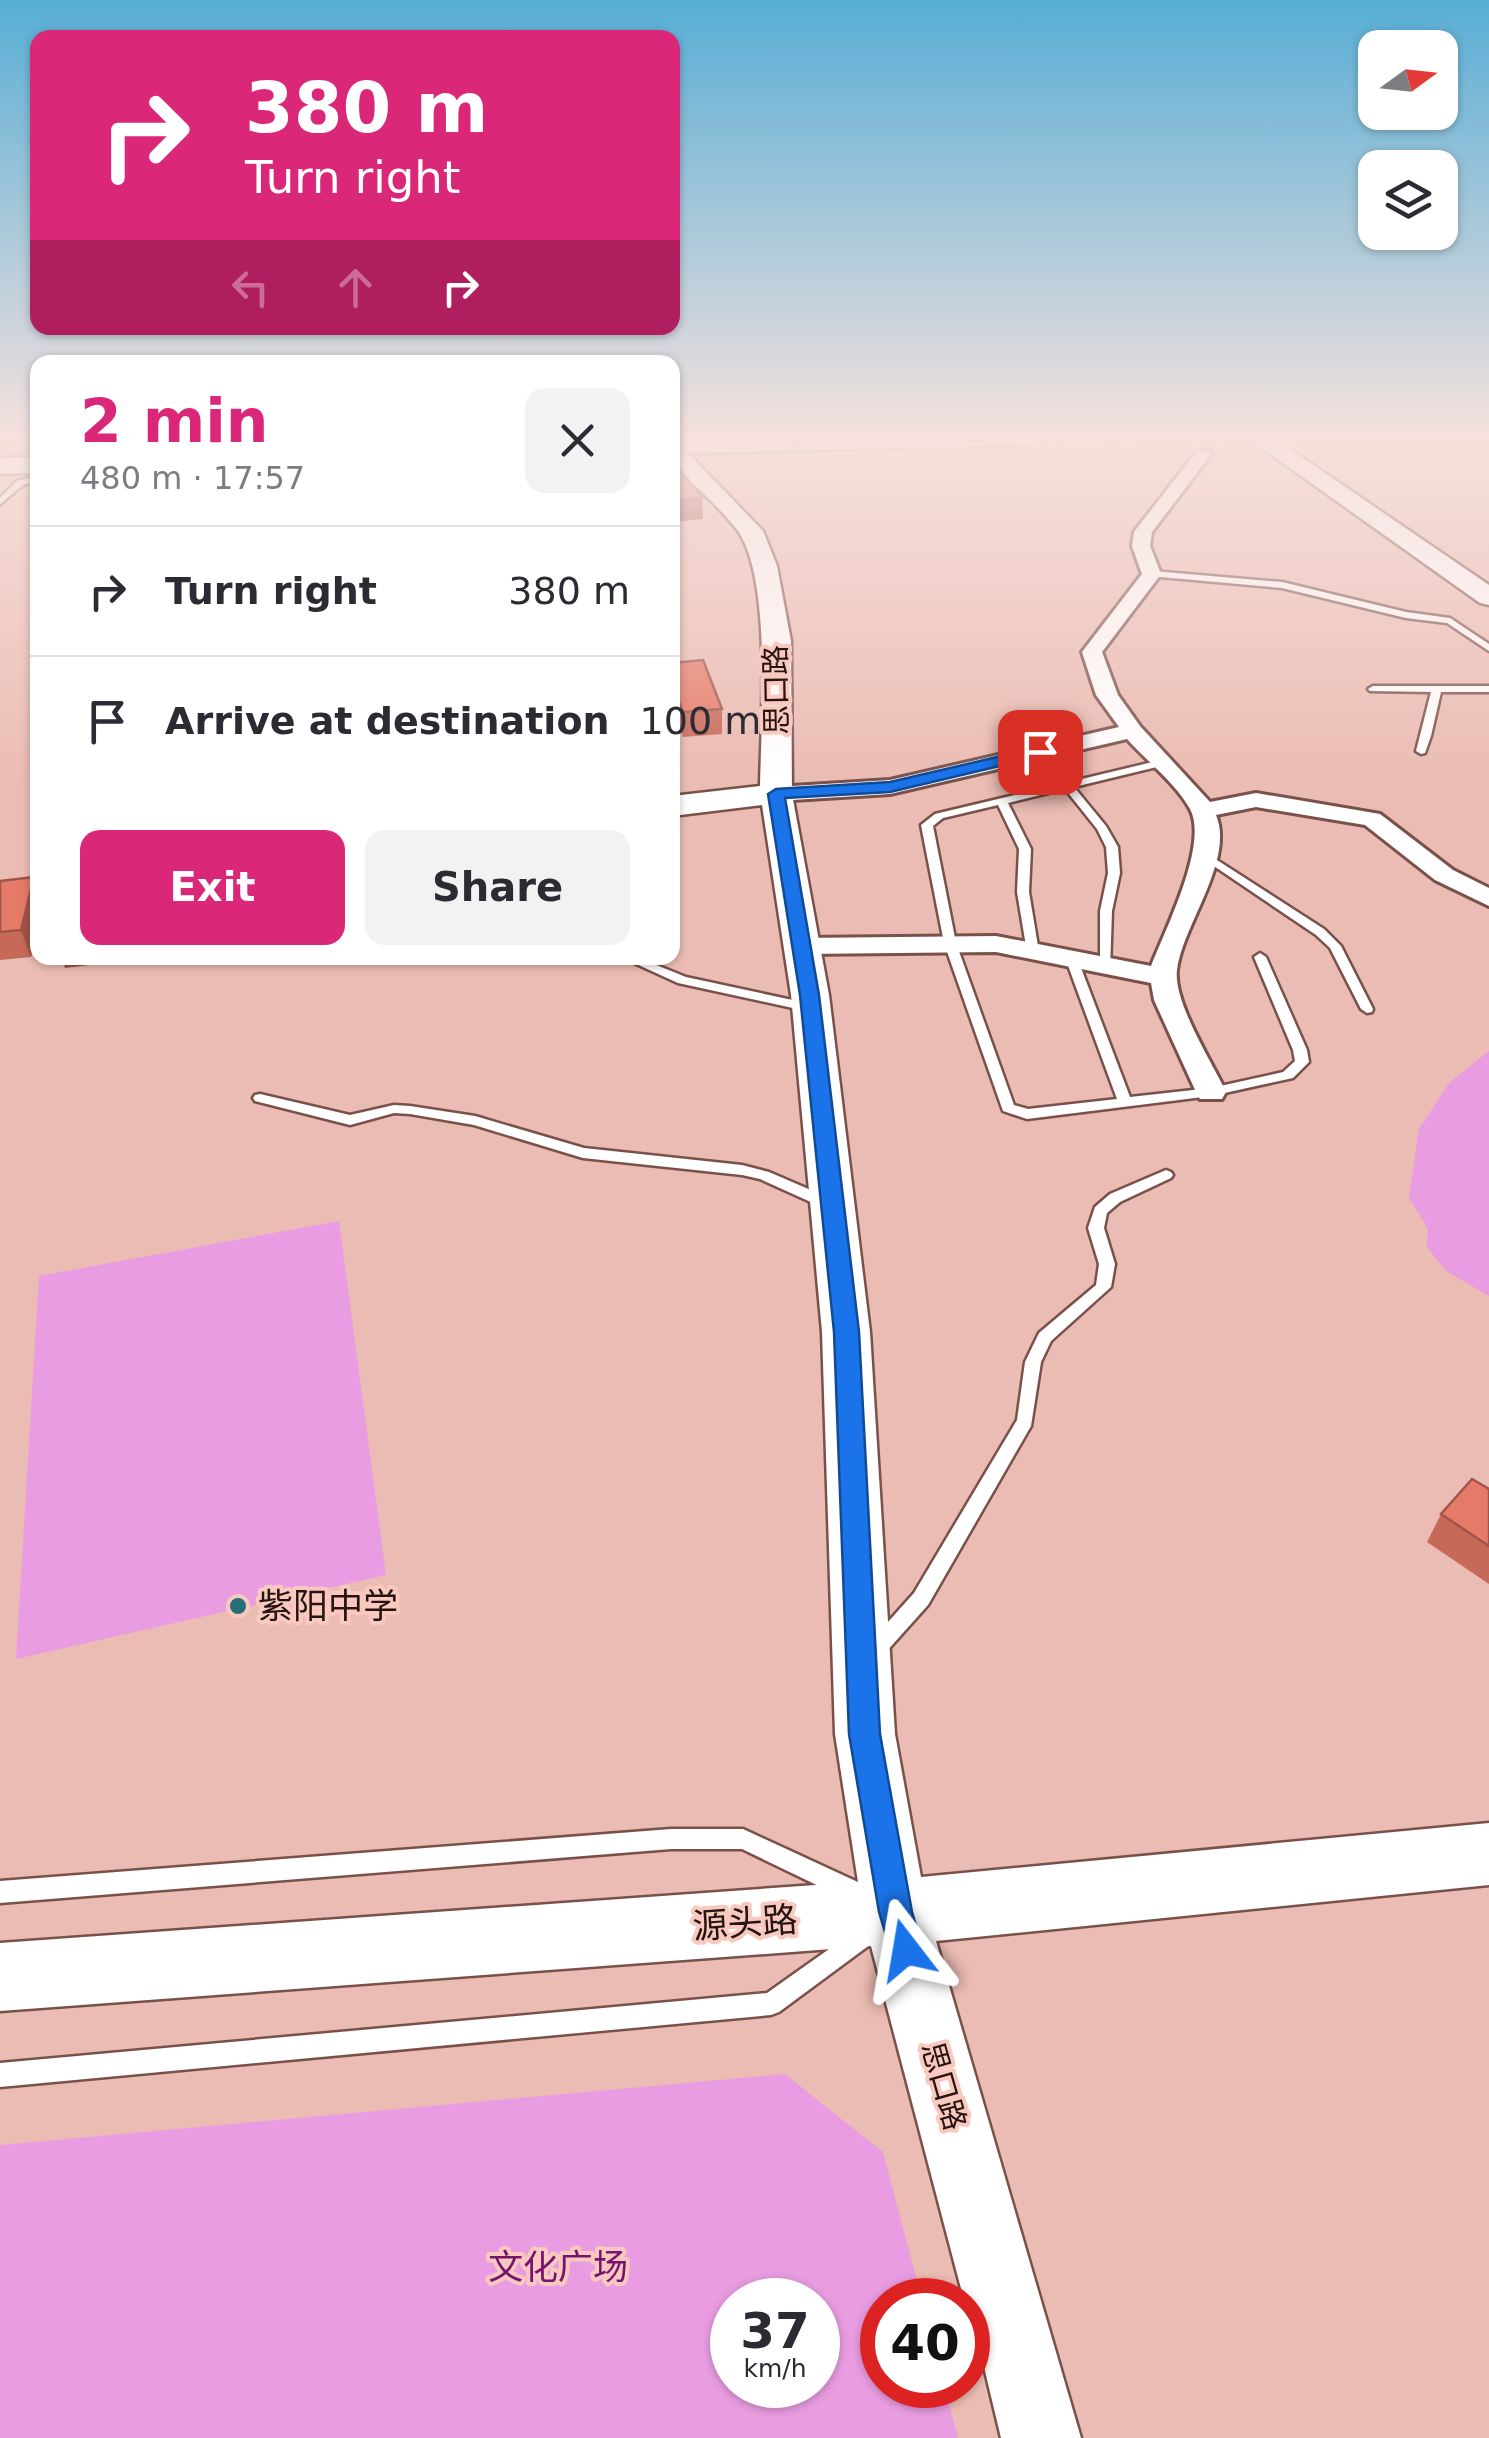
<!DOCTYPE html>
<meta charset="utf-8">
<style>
body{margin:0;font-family:"DejaVu Sans","Noto Sans SC",sans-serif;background:#f2f2f3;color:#2b2b33;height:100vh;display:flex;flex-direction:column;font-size:38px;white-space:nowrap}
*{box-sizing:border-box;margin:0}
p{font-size:32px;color:#7c7c81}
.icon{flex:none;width:55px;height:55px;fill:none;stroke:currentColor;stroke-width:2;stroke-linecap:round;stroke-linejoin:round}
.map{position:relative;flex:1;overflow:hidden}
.side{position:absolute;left:30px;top:355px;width:650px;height:610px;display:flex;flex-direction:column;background:#fff;border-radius:20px;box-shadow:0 2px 8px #0004}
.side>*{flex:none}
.banner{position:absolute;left:30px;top:30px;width:650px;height:305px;border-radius:20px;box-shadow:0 2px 8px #0004;background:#db2777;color:#fff;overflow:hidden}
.needle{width:65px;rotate:75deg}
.controls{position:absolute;left:1358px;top:30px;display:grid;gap:20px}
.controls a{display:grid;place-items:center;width:100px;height:100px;border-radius:20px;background:#fff;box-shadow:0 2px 8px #0004;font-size:50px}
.speed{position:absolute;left:710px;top:2278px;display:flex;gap:20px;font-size:50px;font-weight:700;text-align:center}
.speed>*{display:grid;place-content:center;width:130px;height:130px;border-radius:50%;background:#fff;box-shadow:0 2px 8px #0004;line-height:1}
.speed small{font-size:25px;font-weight:400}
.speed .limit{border:15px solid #d22;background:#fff;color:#111}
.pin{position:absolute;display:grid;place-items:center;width:85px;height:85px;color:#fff;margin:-42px;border-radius:20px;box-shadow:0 5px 15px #0006}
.me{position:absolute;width:110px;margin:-55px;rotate:346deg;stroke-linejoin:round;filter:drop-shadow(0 0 8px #0008)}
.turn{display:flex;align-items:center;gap:35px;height:210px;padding:0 50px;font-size:45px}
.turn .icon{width:130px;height:130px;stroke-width:2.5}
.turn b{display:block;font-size:70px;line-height:85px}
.lanes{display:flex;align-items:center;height:95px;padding:0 50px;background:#0003;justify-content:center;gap:50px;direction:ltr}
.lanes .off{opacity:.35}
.round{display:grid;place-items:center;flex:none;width:105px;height:105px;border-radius:20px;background:#f2f2f3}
.summary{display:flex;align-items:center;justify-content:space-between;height:170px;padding:0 50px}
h1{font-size:60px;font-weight:800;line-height:75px;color:#db2777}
.cta{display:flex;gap:20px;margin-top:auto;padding:20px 50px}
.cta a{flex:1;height:115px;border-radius:20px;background:#db2777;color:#fff;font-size:40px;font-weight:800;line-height:115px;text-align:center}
.cta a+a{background:#f2f2f3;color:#2b2b33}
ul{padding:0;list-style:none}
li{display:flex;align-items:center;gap:30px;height:130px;padding:0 50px;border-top:2px solid #e1e1e2}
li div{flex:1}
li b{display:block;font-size:38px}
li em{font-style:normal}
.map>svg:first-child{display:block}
.green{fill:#e99ce1;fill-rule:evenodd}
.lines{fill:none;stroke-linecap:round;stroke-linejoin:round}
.street-tunnel{stroke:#c39a93;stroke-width:19;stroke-dasharray:19 9;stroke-linecap:butt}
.lane-casing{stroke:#7a514a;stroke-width:5}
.street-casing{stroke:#7a514a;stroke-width:6}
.secondary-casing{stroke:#7a514a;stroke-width:5}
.primary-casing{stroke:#7a514a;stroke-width:5}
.lane{fill:#fff;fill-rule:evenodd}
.street{fill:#fff;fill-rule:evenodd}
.secondary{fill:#fff;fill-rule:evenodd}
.primary{fill:#fff;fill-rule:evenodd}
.wall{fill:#c66959}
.shaded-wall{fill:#a15549}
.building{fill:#e67a68;stroke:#a15549;stroke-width:2.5}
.route{fill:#1a73e8;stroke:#114b97;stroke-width:2.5}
.poi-dot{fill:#256d79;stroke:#f9c9bf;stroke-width:4}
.labels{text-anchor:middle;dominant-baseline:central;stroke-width:8;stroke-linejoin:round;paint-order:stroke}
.street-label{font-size:30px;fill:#251411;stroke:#f9c9bf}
.near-poi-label{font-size:35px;fill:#251411;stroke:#f9c9bf;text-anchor:start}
.near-street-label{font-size:35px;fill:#251411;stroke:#f9c9bf}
.near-park-label{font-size:35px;fill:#771271;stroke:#f9c9bf}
</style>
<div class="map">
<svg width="1489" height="2438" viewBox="0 0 1489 2438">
<rect width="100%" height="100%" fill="#ebbcb3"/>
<path class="green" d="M1489,1051V1296L1446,1271L1427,1247L1428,1229L1409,1198L1419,1129L1449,1083Z
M339,1221L386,1575L16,1659L39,1276Z
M785,2074L883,2152L922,2300H882V2385H944L958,2438H0V2145ZM732,2300H818V2385H732Z"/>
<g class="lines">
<path class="street-tunnel" d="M1204,453L1216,441"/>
<g class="lane-casing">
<path id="lane" d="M1042,441H1160L698,453L694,451L698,449Z
M38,476V481L23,485L0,504V498L17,481Z
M1152,571L1282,582L1406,612L1450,618L1489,644V651L1447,623L1406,618L1282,588L1149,576V572Z
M1373,686H1489V692H1441L1431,736L1425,753L1421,754L1416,751L1431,692L1370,691L1368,689Z
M1161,760L1165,761V765L1074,787L1106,826L1118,847L1120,873L1112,911L1110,970H1102L1100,967V911L1108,873L1106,847L1097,829L1065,789L1008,803L1031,849L1029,892L1039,952L1037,955H1029L1027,952L1017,892L1019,849L998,805L943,818L933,826L956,943L1014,1105L1028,1109L1117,1099L1066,960L1072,956L1078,960L1130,1097L1211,1088L1283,1072L1295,1061L1293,1050L1254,957L1260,953L1266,957L1307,1050L1309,1062L1293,1078L1211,1096L1027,1119L1003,1111L944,943L921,825L935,814Z
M1203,851L1324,929L1341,946L1373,1009L1372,1012L1367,1013L1361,1009L1330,948L1316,935L1199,856V852Z
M623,958H639L686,977L811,1004L817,1008L811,1012L678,983Z
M260,1094L350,1115L394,1105L410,1106L475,1116L584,1148L742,1165L769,1172L834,1200L836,1204L829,1209L824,1208L760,1179L742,1175L583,1158L474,1125L410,1114L394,1113L350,1125L255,1101L253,1098L255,1095Z
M1166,1170L1171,1172L1173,1175L1171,1178L1120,1202L1107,1213L1104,1228L1115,1264L1111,1287L1051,1341L1041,1362L1031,1426L928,1605L885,1653L878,1656L871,1653L868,1647L871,1641L914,1593L1017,1420L1025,1362L1039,1333L1096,1285L1099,1264L1088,1228L1095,1207L1110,1194Z
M671,1829H743L860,1883L863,1891L860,1899L852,1902L742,1849H671L0,1903V1881Z
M863,1925L871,1928L874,1936L871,1944L779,2012L771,2015L0,2087V2063L767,1993Z"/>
</g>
<g class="street-casing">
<path id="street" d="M1198,450L1212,453L1152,532L1150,546L1161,574L1102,652L1118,695L1140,726L1210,802L1256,793L1380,814L1453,870L1489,888V906L1435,880L1365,825L1256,807L1216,815C1235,860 1182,926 1177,970C1173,1002 1212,1062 1226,1092L1222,1099H1200L1196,1092L1154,1000L1151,983L996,952L801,954L788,946L801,938L996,936L1151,966C1165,930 1209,844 1190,809C1176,784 1147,761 1127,739L890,794L776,801L764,794L776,787L890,780L1119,727L1096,695L1082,652L1142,574L1132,546L1134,532Z"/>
</g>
<g class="secondary-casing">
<path id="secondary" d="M1252,441H1278L1489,585V605L1480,603Z
M672,443L680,445L763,531L777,566L791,641L792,794L829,995L870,1332L895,1734L921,1877L1489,1823V1885L936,1941L1081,2438H1001L968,2300H964L871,1946L0,2011V1943L858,1882L835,1734L822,1332L791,995L762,805L672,816V796L760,786C761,726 772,579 738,531C720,507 694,485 672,464Z"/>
</g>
<g class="primary-casing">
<path id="primary" d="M672,441H798L786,448L672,452Z
M38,457V473L0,474V458Z"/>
</g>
<use href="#lane" class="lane"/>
<use href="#street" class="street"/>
<use href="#secondary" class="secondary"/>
<use href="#primary" class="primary"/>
</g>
<path class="wall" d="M672,684L722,709V734L683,737L672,706Z
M34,877L38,888V929L31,957L0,960V881Z
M1489,1489V1584L1427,1542L1441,1514Z"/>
<path class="shaded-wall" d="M702,497L703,519L672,522V501Z
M34,877L38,888V929L31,957L21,930Z
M61,958H108L107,963L65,968Z"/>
<path class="building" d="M672,460L702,497L672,501Z
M703,660L722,709L683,712L672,684V663Z
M34,877L21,930L0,932V881Z
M1472,1479L1489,1489V1546L1441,1514Z"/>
<linearGradient id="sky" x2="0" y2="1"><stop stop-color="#57aed6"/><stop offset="0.56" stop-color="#f6e1dd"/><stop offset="1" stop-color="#f6e1dd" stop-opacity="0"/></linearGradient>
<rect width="1489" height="783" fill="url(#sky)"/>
<path class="route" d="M1040,747L1046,749V755L890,792L785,798L819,995L859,1332L880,1734L912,1912L923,1950L918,1962L906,1967L894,1962L879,1912L849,1734L834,1332L800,995L768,794L776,789L890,782Z"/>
<circle class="poi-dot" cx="238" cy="1606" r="10"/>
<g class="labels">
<g class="street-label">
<text transform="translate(776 690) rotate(-91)">思口路</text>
<text transform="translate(944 2086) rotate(74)">思口路</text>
</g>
<g class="near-poi-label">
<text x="258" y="1606">紫阳中学</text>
</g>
<g class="near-street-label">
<text transform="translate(745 1923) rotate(-4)">源头路</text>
</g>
<g class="near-park-label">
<text x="558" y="2267">文化广场</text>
</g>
</g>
</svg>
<div class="controls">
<a><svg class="needle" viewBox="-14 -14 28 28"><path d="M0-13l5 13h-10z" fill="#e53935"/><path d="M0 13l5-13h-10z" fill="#7c7c81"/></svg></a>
<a><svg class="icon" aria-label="layers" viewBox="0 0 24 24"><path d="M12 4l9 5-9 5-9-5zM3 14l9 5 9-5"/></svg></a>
</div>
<div class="speed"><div>37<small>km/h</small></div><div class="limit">40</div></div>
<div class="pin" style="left:1040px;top:752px;background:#d93025"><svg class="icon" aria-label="arrive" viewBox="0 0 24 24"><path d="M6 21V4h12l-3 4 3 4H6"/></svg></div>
<svg class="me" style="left:906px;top:1950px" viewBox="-20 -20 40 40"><path d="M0-17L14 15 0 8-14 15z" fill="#1a73e8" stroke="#fff" stroke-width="4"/></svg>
<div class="banner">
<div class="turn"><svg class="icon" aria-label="right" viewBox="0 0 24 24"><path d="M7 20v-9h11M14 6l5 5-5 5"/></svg><div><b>380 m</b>Turn right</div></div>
<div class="lanes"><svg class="icon off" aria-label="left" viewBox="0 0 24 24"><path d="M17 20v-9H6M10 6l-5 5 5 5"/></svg><svg class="icon off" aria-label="ahead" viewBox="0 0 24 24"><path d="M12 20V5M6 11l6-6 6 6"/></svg><svg class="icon" aria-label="right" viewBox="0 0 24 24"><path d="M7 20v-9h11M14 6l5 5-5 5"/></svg></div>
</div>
<section class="side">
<div class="summary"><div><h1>2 min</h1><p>480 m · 17:57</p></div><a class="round"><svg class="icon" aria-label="close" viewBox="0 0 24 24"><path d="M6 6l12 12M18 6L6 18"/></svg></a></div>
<ul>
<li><svg class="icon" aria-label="right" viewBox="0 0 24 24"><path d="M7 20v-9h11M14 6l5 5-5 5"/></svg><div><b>Turn right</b></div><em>380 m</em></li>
<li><svg class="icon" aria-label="arrive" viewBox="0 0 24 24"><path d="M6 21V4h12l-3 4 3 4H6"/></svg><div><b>Arrive at destination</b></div><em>100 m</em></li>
</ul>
<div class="cta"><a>Exit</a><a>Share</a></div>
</section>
</div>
